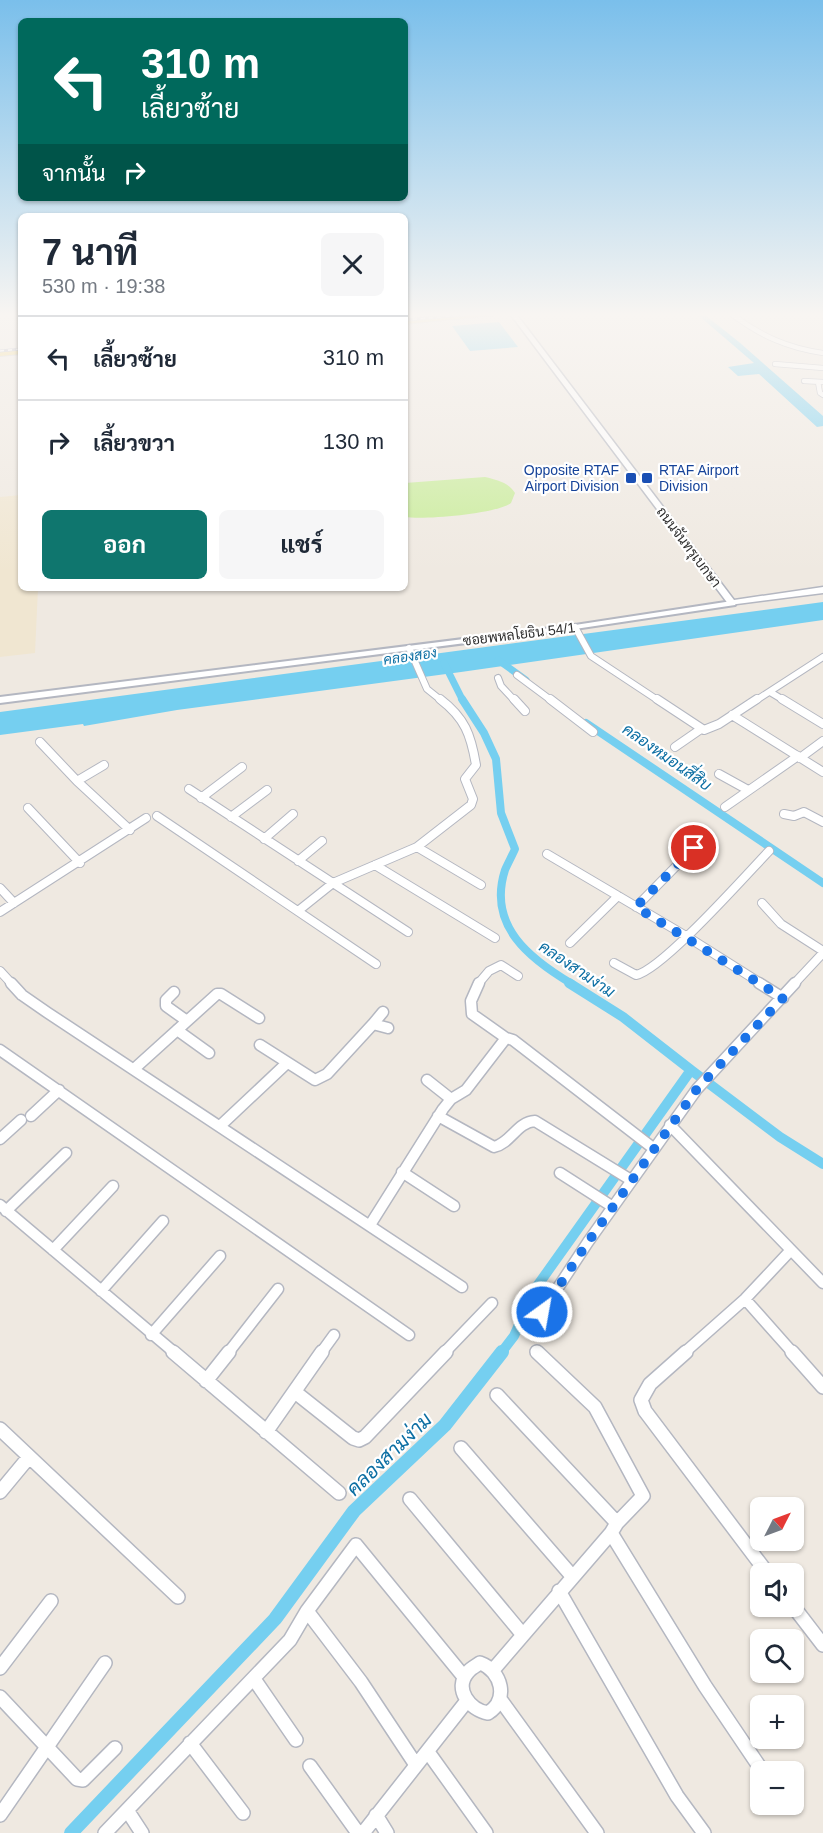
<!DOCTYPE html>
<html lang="th">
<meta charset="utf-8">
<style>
body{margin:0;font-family:Helvetica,Sarabun,sans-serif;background:#f6f6f7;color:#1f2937;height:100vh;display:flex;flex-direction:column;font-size:22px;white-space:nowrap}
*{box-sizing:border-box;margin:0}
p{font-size:20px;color:#747a83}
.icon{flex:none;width:33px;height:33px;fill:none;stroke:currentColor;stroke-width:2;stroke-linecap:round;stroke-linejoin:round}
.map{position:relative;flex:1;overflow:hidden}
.side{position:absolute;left:18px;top:213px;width:390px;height:378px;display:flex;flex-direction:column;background:#fff;border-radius:9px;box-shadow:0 2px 4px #0004}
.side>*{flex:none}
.guide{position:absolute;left:18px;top:18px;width:390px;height:183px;border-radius:9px;box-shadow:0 2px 4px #0004;background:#00695c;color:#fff;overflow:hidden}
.needle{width:39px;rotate:48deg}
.buttons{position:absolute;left:750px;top:1497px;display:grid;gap:12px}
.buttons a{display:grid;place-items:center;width:54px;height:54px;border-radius:9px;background:#fff;box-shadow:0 2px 4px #0004;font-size:30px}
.pin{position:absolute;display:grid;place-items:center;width:51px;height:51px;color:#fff;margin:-26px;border:3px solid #fff;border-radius:50%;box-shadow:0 2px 6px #0007}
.me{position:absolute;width:66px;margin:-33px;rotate:32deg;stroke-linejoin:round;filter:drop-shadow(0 0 4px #0008)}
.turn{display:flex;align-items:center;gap:21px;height:126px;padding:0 24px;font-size:27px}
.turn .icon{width:78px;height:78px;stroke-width:2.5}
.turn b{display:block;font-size:42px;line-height:51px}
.then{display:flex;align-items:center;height:57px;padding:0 24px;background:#0003;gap:12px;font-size:22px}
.round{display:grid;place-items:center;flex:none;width:63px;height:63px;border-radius:9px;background:#f6f6f7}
.overview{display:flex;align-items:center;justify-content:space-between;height:102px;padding:0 24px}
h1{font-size:36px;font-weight:700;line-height:45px}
.primary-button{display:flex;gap:12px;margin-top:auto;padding:12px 24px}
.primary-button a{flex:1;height:69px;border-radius:9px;background:#0f766e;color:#fff;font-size:24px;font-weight:700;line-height:69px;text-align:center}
.primary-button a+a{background:#f6f6f7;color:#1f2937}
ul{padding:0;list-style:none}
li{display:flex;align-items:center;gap:18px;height:84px;padding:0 24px;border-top:2px solid #e0e1e3}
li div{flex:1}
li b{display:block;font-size:22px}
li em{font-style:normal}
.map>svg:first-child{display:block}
.education{fill:#f0e6d1}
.pitch{fill:#c9ec9a}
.water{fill:#75cff0}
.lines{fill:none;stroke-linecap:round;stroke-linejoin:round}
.canal-far3{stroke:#75cff0;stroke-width:7}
.canal-far2{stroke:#75cff0;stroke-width:8}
.canal-far1{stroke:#75cff0;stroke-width:10}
.canal{stroke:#75cff0;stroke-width:14}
.minor-far4-casing{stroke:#b4b7c1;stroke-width:6}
.minor-far3-casing{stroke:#b4b7c1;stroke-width:8}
.minor-far2-casing{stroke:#b4b7c1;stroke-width:10}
.minor-far1-casing{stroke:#b4b7c1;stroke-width:13}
.minor-casing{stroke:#b4b7c1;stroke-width:16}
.tertiary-casing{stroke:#b4b7c1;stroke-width:4}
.secondary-casing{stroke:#b4b7c1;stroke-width:3}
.primary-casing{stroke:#c9c9c9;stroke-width:2}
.minor-far4{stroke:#fff;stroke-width:4.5}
.minor-far3{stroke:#fff;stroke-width:6}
.minor-far2{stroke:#fff;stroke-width:8}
.minor-far1{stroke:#fff;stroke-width:10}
.minor{stroke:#fff;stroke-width:13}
.tertiary{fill:#fff;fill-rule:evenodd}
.secondary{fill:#fff;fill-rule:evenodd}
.primary{fill:#f2d163;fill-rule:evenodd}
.rail-casing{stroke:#a3a6b8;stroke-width:3}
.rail{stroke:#fff;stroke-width:1.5;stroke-dasharray:4;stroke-linecap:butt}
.route{stroke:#1a73e8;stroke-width:10;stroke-dasharray:0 18}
.transit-dot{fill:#1a4fb4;stroke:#fff;stroke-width:2}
.labels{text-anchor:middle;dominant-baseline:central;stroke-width:4.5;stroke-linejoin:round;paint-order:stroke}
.far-transit-label{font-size:14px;fill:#164399;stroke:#fff;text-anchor:end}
.far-street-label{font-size:14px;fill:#2e2e2e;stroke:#fff}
.far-water-label{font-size:14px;font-style:italic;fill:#0d6fa3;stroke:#fff}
.water-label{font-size:16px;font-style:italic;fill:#0d6fa3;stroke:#fff}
.near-water-label{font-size:20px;font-style:italic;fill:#0d6fa3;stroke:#fff}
</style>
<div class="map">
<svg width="823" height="1833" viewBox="0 0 823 1833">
<rect width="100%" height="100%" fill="#efe9e1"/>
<path class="education" d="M21,495V588H38L35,653L0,657V497Z"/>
<path class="pitch" d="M485,477C497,480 508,482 515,493L511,503C496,514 424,520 405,517V483Z"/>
<path class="water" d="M698,315H705L739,342L823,416V426L817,427L759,374L738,376L728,367L754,363Z
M499,322L518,347L470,351L452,326Z
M823,602V620L461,672L177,710L84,726L83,724L0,735V712Z"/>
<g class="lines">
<path class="canal-far3" d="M498,660L526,680
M444,663L463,701"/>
<path class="canal-far2" d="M462,699L484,733L496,759L501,813L515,849C512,856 508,863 505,870C487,926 530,959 572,984
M586,723L823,883"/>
<path class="canal-far1" d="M691,1070L780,1137L823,1164
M501,1353L514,1336L535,1289L691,1070L623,1017L569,983"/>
<path class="canal" d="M71,1833L275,1619L354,1511L445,1425L502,1352"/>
<g class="minor-far4-casing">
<path id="minor-far4" d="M733,315C761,336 788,348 823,353
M775,364L823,368
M804,381L823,382
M818,382L820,393L823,395"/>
</g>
<g class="minor-far3-casing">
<path id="minor-far3" d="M575,627L591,656L659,701
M409,648L427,689L442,701
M517,675L552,701
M498,678L501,686L515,701
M770,692L785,701
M755,701L823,657"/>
</g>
<g class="minor-far2-casing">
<path id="minor-far2" d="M514,699L525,711
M550,699L593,732
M657,699L704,730L719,724L757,699
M782,699L823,724
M732,715L823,772
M40,742L77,781L130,830
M675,747L701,729
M800,758L823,741
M719,774L748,790
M77,781L104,765
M189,789L408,932
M201,798L242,767
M725,807L798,756
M28,808L80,863
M784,814L794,816L804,812L823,822
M157,816L376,964
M231,817L267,790
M264,839L293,814
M417,847L481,885
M547,854L686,936L762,984
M298,861L322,841
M375,865L495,938
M0,888L14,903
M762,903L781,924L823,951
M636,907L694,848
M298,911L333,883L417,847L471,805L473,799L465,779L476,765C471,735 465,718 440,699
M0,912L146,818
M570,943L618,896
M614,963L636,975C662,970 746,875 769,851
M0,971L12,984
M478,984L489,971L501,965L518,976
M794,984L823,953"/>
</g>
<g class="minor-far1-casing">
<path id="minor-far1" d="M11,983L22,995L48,1013L462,1287
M479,983L471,1001L472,1014L506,1038L513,1040L653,1148
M759,983L783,998
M174,992L166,1000V1006L187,1021
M373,1024L383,1012
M177,1030L209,1053
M260,1045L315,1080L327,1074L373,1024L388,1028
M0,1050L409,1335
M134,1069L217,994H221L259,1018
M427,1080L451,1099
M31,1116L59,1090
M438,1116L494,1147C511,1143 517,1122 535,1121L631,1180
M670,1125L823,1283
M220,1126L287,1063
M0,1139L21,1120
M402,1172L454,1206
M560,1173L613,1207
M0,1205L175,1353
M6,1211L66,1153
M370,1225L443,1109L451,1099L466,1090L506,1038
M53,1250L113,1186
M101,1291L163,1221
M745,1299L793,1353
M542,1312L588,1242L697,1089L795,983
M151,1335L220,1256
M536,1351L538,1353
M228,1353L278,1289
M321,1353L334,1335
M444,1353L492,1303
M684,1353L745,1299L791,1250"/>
</g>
<g class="minor-casing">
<path id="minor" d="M173,1352L339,1493
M686,1352L650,1384L641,1400L645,1411L768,1574
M792,1352L823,1387
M206,1381L229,1352
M295,1392L353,1438L359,1440L365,1437L446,1352
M497,1395L617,1523
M0,1429L178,1597
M266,1432L322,1352
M461,1448L572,1576
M0,1492L29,1457
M410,1499L523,1635
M611,1533L705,1686L761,1769
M559,1591L677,1796L704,1833
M793,1606L823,1645
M307,1611L356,1545L464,1677
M480,1663C502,1671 509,1700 488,1713C470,1710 453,1689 468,1672C471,1668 476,1666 480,1663Z
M0,1668L51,1601
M493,1670L611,1533L617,1523L643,1496L595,1407L537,1352
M254,1679L296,1740
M0,1697L77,1779L83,1780L115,1748
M500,1699L597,1833
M190,1743L243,1813
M428,1752L486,1833
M310,1766L358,1833
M127,1810L142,1833
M0,1815L105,1663
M376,1815L387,1833
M105,1833L290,1640L307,1611L361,1682L416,1765
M363,1833L466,1702"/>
</g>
<g class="tertiary-casing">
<path id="tertiary" d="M732,601L736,603L735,605L575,629L0,703V697L575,625Z"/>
</g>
<g class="secondary-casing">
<path id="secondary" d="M511,315H517L734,600L823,587V593L729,605Z"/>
</g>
<g class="primary-casing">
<path id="primary" d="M464,315H495L405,324V320Z
M21,350V354L0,356V352Z"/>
</g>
<use href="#minor-far4" class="minor-far4"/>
<use href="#minor-far3" class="minor-far3"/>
<use href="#minor-far2" class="minor-far2"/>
<use href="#minor-far1" class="minor-far1"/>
<use href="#minor" class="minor"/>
<use href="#tertiary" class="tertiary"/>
<use href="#secondary" class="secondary"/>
<use href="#primary" class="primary"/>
<g class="rail-casing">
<path id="rail" d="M405,320L464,315
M0,351L21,349"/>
</g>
<use href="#rail" class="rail"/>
</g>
<linearGradient id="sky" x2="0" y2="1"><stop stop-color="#7abfeb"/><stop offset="0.55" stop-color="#f8f5f2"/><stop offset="1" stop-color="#f8f5f2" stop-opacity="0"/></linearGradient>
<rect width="823" height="572" fill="url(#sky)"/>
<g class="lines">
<path class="route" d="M542,1312L588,1242L697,1089L783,998L636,907L694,848"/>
</g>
<g class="transit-dot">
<rect x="625" y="472" width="12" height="12" rx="3"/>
<rect x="641" y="472" width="12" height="12" rx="3"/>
</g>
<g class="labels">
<g class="far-transit-label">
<text x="619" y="470">Opposite RTAF<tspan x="619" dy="16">Airport Division</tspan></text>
<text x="659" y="470" text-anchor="start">RTAF Airport<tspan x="659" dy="16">Division</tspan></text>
</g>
<g class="far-street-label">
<text transform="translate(689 547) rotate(53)">ถนนจันทรุเบกษา</text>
<text transform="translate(519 634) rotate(-7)">ซอยพหลโยธิน 54/1</text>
</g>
<g class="far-water-label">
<text transform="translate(410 656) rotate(-8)">คลองสอง</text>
</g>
<g class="water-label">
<text transform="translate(667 757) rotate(35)">คลองหมอนสี่สิบ</text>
<text transform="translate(577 969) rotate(34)">คลองสามง่าม</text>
</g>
<g class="near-water-label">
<text transform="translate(389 1454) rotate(-44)">คลองสามง่าม</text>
</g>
</g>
</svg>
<div class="buttons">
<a><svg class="needle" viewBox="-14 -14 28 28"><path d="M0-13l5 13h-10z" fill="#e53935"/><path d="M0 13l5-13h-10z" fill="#747a83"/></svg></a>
<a><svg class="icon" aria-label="sound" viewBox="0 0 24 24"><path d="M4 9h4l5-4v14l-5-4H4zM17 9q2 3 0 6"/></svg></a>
<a><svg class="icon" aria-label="search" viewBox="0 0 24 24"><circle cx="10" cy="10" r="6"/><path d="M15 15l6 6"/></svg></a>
<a>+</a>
<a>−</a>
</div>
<div class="pin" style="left:694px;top:848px;background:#d93025"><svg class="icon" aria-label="arrive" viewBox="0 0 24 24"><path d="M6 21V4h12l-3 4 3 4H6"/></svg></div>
<svg class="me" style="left:542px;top:1312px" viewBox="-20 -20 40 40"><circle r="17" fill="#1a73e8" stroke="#fff" stroke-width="3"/><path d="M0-11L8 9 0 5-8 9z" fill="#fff"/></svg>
<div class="guide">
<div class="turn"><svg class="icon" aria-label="left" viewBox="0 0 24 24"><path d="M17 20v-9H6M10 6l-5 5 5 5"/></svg><div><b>310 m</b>เลี้ยวซ้าย</div></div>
<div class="then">จากนั้น<svg class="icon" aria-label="right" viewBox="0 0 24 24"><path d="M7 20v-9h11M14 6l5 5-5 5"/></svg></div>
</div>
<section class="side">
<div class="overview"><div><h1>7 นาที</h1><p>530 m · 19:38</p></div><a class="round"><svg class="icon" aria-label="close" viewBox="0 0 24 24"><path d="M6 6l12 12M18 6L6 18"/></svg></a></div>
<ul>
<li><svg class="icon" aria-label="left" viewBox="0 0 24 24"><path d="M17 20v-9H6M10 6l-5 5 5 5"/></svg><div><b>เลี้ยวซ้าย</b></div><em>310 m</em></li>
<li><svg class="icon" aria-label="right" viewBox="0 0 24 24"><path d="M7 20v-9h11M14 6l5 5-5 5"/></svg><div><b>เลี้ยวขวา</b></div><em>130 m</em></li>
</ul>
<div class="primary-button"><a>ออก</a><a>แชร์</a></div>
</section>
</div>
